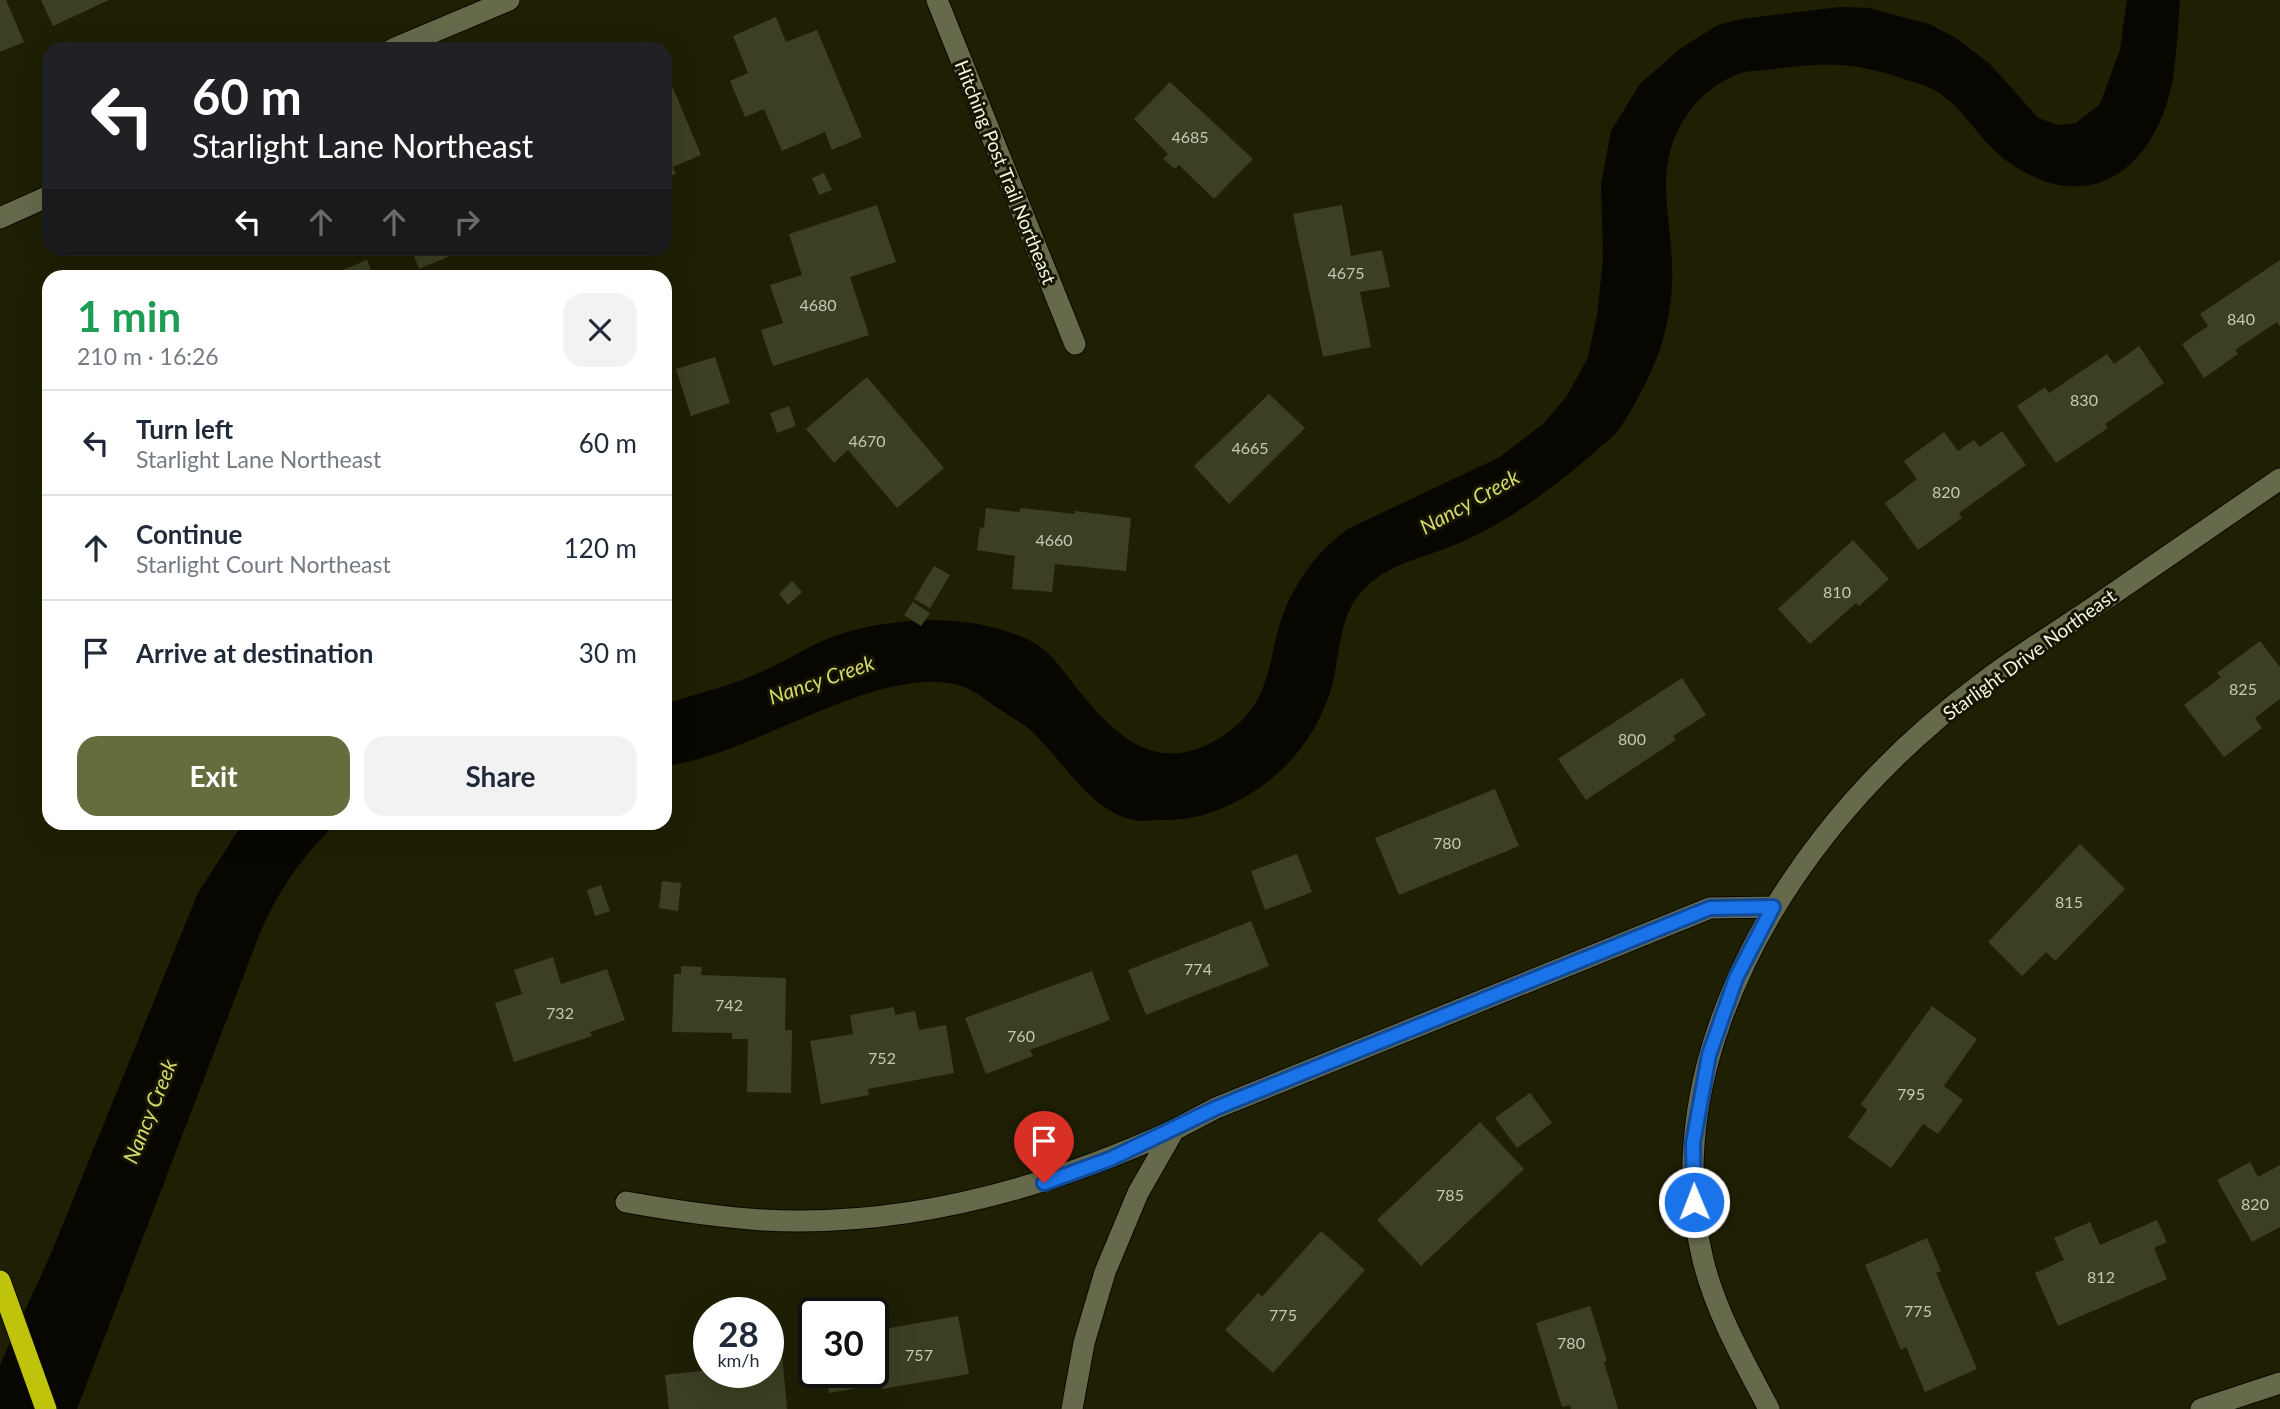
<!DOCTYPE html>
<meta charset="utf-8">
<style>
body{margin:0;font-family:Lato,sans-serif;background:#f2f2f3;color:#1f2937;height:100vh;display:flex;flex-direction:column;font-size:26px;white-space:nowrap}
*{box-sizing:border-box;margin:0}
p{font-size:23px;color:#747a83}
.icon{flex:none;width:38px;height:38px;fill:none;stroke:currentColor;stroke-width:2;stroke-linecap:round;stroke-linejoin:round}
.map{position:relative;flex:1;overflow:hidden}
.details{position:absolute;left:42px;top:270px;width:630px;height:560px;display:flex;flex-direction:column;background:#fff;border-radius:21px;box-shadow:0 7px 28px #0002}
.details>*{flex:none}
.guide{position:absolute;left:42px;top:42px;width:630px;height:214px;border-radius:21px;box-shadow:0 7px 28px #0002;background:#202124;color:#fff;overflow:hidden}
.speed{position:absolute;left:693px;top:1297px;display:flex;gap:14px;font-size:35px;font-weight:700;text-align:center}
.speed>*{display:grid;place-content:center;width:91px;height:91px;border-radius:50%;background:#fff;box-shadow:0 7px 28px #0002;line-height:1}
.speed small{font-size:18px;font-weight:400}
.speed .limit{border:4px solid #111;border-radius:10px;background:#fff;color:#111}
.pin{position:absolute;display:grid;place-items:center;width:60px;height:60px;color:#fff;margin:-72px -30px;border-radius:50% 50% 50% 0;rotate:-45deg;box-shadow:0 0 7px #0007}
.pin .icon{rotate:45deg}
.me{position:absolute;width:77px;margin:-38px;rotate:359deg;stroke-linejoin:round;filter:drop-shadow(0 0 5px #0008)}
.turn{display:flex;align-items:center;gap:24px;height:147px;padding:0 35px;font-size:32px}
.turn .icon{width:91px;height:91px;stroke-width:2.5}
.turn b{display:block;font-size:49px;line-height:60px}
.lanes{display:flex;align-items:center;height:66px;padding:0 35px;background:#0003;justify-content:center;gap:35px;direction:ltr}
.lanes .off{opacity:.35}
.round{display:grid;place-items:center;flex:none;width:74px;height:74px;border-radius:21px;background:#f2f2f3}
.headline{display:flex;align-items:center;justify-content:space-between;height:119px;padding:0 35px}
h1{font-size:42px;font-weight:700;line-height:52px;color:#1e9e55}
.cta{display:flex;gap:14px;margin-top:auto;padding:14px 35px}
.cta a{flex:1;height:80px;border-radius:21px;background:#666c3d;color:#fff;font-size:28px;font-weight:700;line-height:80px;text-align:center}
.cta a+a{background:#f2f2f3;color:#1f2937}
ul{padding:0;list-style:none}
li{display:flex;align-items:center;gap:21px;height:105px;padding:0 35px;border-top:2px solid #e0e1e3}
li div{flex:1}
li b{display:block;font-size:26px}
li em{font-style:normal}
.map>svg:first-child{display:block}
.water{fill:#070600}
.building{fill:#3d3f23}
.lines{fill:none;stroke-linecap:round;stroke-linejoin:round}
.street-casing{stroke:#090900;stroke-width:23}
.highway-casing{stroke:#090900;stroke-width:23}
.street{stroke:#67694b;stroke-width:21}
.highway{stroke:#c0c30c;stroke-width:21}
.route-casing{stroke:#114b97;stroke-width:18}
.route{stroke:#1a73e8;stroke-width:12}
.labels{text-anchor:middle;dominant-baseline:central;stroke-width:6;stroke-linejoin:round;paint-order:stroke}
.number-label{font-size:16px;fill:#c6c8b4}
.street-label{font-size:19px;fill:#f4f6e5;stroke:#161600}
.water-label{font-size:21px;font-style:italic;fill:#d5d96c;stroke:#161600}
</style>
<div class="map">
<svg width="2280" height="1409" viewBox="0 0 2280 1409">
<rect width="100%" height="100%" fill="#1f1f04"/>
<path class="water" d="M2127,0H2180C2178,26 2177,52 2173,78C2157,167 2090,221 2007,161C1980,142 1966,109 1936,91C1924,84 1908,81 1895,76C1848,61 1822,63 1774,69C1764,71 1751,70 1741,73C1720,80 1701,95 1689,112C1648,169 1675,221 1672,284C1671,309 1665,337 1656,360C1647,382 1633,409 1619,429C1613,438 1603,444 1595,452C1554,487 1507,523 1457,544C1426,557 1393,562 1367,586C1337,613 1341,655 1331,689C1314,747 1269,792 1212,812C1194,819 1176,820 1157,820C1150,820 1142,822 1135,820C1090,813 1059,754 1027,727C1018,721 1008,715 999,709C987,701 975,690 961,686C880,661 753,756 665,766V704C696,694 730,686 761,672C789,660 817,640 847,632C905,616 974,614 1029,640C1053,652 1067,677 1084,697C1125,747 1167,775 1227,733C1276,698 1266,655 1286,607C1300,575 1320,549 1348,529L1500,457L1543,424L1567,396L1588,357L1597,315L1603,260L1601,184L1611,131L1640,84L1681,48L1718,25L1741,19L1840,7L1869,8L1929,24L1956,38L1991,65L2038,118L2058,125L2076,123L2100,104L2120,50Z
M243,823H337C301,857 280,888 260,933L77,1409H0V1365L50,1256L198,893Z"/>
<path class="building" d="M0,0H6L24,42L0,52Z
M41,0H109L53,26Z
M776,17L786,42L817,30L862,137L832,150L825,132L782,151L764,109L745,117L730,81L748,73L733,36Z
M1170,82L1253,159L1214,199L1179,165L1175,169L1163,159L1168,154L1134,119Z
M673,88L701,155L673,167L676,174L665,178V92Z
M824,173L832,190L819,195L812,178Z
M877,205L896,262L850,277L869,335L773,366L761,330L783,323L770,285L802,275L789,234Z
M1342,205L1351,256L1382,250L1390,287L1360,292L1371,347L1323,357L1293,214Z
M411,248H467V249L419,269Z
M367,260L373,276H328Z
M2280,260V327L2277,322L2235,350L2238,354L2204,378L2182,344L2208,326L2200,314Z
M2139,346L2164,383L2105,424L2108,428L2056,463L2017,406L2045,387L2049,393L2107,354L2114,364Z
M715,357L730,403L691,416L676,369Z
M867,377L944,468L897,508L848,450L834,463L806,429Z
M1269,394L1305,428L1229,504L1194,466Z
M789,406L796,426L777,433L770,413Z
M2002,431L2026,465L1959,513L1962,518L1918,550L1885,503L1917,479L1904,461L1944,432L1958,451L1974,440L1980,447Z
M986,508L1019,512L1021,508L1075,514V511L1131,518L1126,571L1055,564L1052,592L1012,589L1015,556L977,550L980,527L984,528Z
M1853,540L1889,579L1859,606L1856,603L1810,644L1778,609Z
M934,566L950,575L930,608L914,599Z
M792,581L802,592L788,605L779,594Z
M913,602L930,613L921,626L904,615Z
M2260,641L2280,667V699L2255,718L2262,728L2224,757L2184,705L2221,677L2217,673Z
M1682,678L1706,715L1673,736L1676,740L1586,800L1558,759Z
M1495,789L1519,846L1399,895L1375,838Z
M2080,844L2125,889L2055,961L2046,952L2022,976L1988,942Z
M1297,854L1312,892L1265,910L1251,871Z
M662,881L681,883L678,911L659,908Z
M601,885L610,911L595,916L587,890Z
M1251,921L1269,966L1146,1015L1128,970Z
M553,957L561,984L607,969L625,1020L590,1032L592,1036L514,1062L495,1003L522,994L514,970Z
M681,966L702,967L701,975L786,978L785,1030H792L791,1093L747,1092L748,1039H732V1033L672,1032L674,974H681Z
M1092,971L1110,1020L1030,1050L1033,1056L986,1074L965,1018Z
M1932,1006L1977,1039L1944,1086L1963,1100L1938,1134L1923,1124L1891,1168L1848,1137L1867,1110L1861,1104Z
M894,1007L895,1015L915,1011L919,1030L946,1025L954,1073L868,1089L869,1095L821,1104L810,1041L853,1034L850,1015Z
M1530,1093L1552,1123L1517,1148L1495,1118Z
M1480,1122L1524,1169L1421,1266L1377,1220Z
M2250,1162L2258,1177L2280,1165V1227L2252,1242L2217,1180Z
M2157,1220L2167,1242L2154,1248L2167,1279L2058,1326L2035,1273L2064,1260L2054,1238L2090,1222L2100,1245Z
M1321,1231L1365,1270L1273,1373L1225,1330L1258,1293L1262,1297Z
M1927,1238L1941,1271L1936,1273L1977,1369L1925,1392L1906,1347L1901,1350L1865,1265Z
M1590,1306L1607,1361L1604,1362L1618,1409H1571L1570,1405L1562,1407L1536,1323Z
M958,1316L969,1374L882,1389V1384L829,1393L825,1372H873V1331Z
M782,1354L787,1409H669L665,1375L709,1370L768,1372V1355Z"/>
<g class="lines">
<g class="street-casing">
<path id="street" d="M937,0L1075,344
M393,49L509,0
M0,218L49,196
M626,1202C671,1210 717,1217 763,1220C907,1228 1045,1189 1174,1130
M1072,1409L1084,1343L1105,1272L1138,1193L1174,1130L1216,1108L1710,908L1773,907
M1769,1409C1744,1361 1716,1313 1703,1260C1684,1182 1693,1099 1720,1023C1768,887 1866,770 1981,684C2016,657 2054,634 2091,609C2154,566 2217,522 2280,479
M2201,1409L2280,1383"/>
</g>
<g class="highway-casing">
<path id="highway" d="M0,1281L46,1409"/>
</g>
<use href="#street" class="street"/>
<use href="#highway" class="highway"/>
</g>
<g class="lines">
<g class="route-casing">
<path id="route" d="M1044,1183L1110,1159L1216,1108L1710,908L1773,907L1736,978L1709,1055L1693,1143L1694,1202"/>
</g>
<use href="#route" class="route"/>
</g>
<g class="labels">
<g class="number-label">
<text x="1190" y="136">4685</text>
<text x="1346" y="272">4675</text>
<text x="818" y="304">4680</text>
<text x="2241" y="318">840</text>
<text x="2084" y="399">830</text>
<text x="867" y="440">4670</text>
<text x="1250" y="447">4665</text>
<text x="1946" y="491">820</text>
<text x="1054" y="539">4660</text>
<text x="1837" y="591">810</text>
<text x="2243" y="688">825</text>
<text x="1632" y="738">800</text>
<text x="1447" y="842">780</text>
<text x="2069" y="901">815</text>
<text x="1198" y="968">774</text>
<text x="729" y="1004">742</text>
<text x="560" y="1012">732</text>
<text x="1021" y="1035">760</text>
<text x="882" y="1057">752</text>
<text x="1911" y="1093">795</text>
<text x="1450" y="1194">785</text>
<text x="2255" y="1203">820</text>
<text x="2101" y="1276">812</text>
<text x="1918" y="1310">775</text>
<text x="1283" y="1314">775</text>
<text x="1571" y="1342">780</text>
<text x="919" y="1354">757</text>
</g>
<g class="street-label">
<text transform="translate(1006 172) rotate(68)">Hitching Post Trail Northeast</text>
<text transform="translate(2029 654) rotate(-36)">Starlight Drive Northeast</text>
</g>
<g class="water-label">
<text transform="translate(1469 501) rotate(-29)">Nancy Creek</text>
<text transform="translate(821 679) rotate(-19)">Nancy Creek</text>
<text transform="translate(149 1111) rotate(-68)">Nancy Creek</text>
</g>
</g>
</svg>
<div class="speed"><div>28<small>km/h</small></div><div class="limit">30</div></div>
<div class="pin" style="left:1044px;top:1183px;background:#d93025"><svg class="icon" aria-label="arrive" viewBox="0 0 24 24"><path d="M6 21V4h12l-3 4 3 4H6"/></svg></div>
<svg class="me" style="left:1694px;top:1202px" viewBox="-20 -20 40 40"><circle r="17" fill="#1a73e8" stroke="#fff" stroke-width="3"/><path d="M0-11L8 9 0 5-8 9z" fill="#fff"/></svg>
<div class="guide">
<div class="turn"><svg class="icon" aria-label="left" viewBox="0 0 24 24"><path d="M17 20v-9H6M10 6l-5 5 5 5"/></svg><div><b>60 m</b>Starlight Lane Northeast</div></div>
<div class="lanes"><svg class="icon" aria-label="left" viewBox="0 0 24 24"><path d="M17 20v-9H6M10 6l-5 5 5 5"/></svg><svg class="icon off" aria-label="ahead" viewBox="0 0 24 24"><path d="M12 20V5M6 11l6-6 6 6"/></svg><svg class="icon off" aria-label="ahead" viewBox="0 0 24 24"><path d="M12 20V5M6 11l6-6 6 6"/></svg><svg class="icon off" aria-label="right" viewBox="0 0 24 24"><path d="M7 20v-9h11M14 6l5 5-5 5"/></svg></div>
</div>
<section class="details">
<div class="headline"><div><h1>1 min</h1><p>210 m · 16:26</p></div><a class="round"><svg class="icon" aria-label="close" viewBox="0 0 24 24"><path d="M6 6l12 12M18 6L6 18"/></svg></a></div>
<ul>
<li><svg class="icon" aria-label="left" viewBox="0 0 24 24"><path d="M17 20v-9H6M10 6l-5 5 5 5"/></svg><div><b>Turn left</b><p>Starlight Lane Northeast</p></div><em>60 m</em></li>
<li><svg class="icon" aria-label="ahead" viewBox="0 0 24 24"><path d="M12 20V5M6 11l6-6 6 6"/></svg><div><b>Continue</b><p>Starlight Court Northeast</p></div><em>120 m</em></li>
<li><svg class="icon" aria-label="arrive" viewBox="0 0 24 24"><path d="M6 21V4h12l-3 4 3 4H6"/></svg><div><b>Arrive at destination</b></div><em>30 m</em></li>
</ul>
<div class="cta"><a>Exit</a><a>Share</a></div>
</section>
</div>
